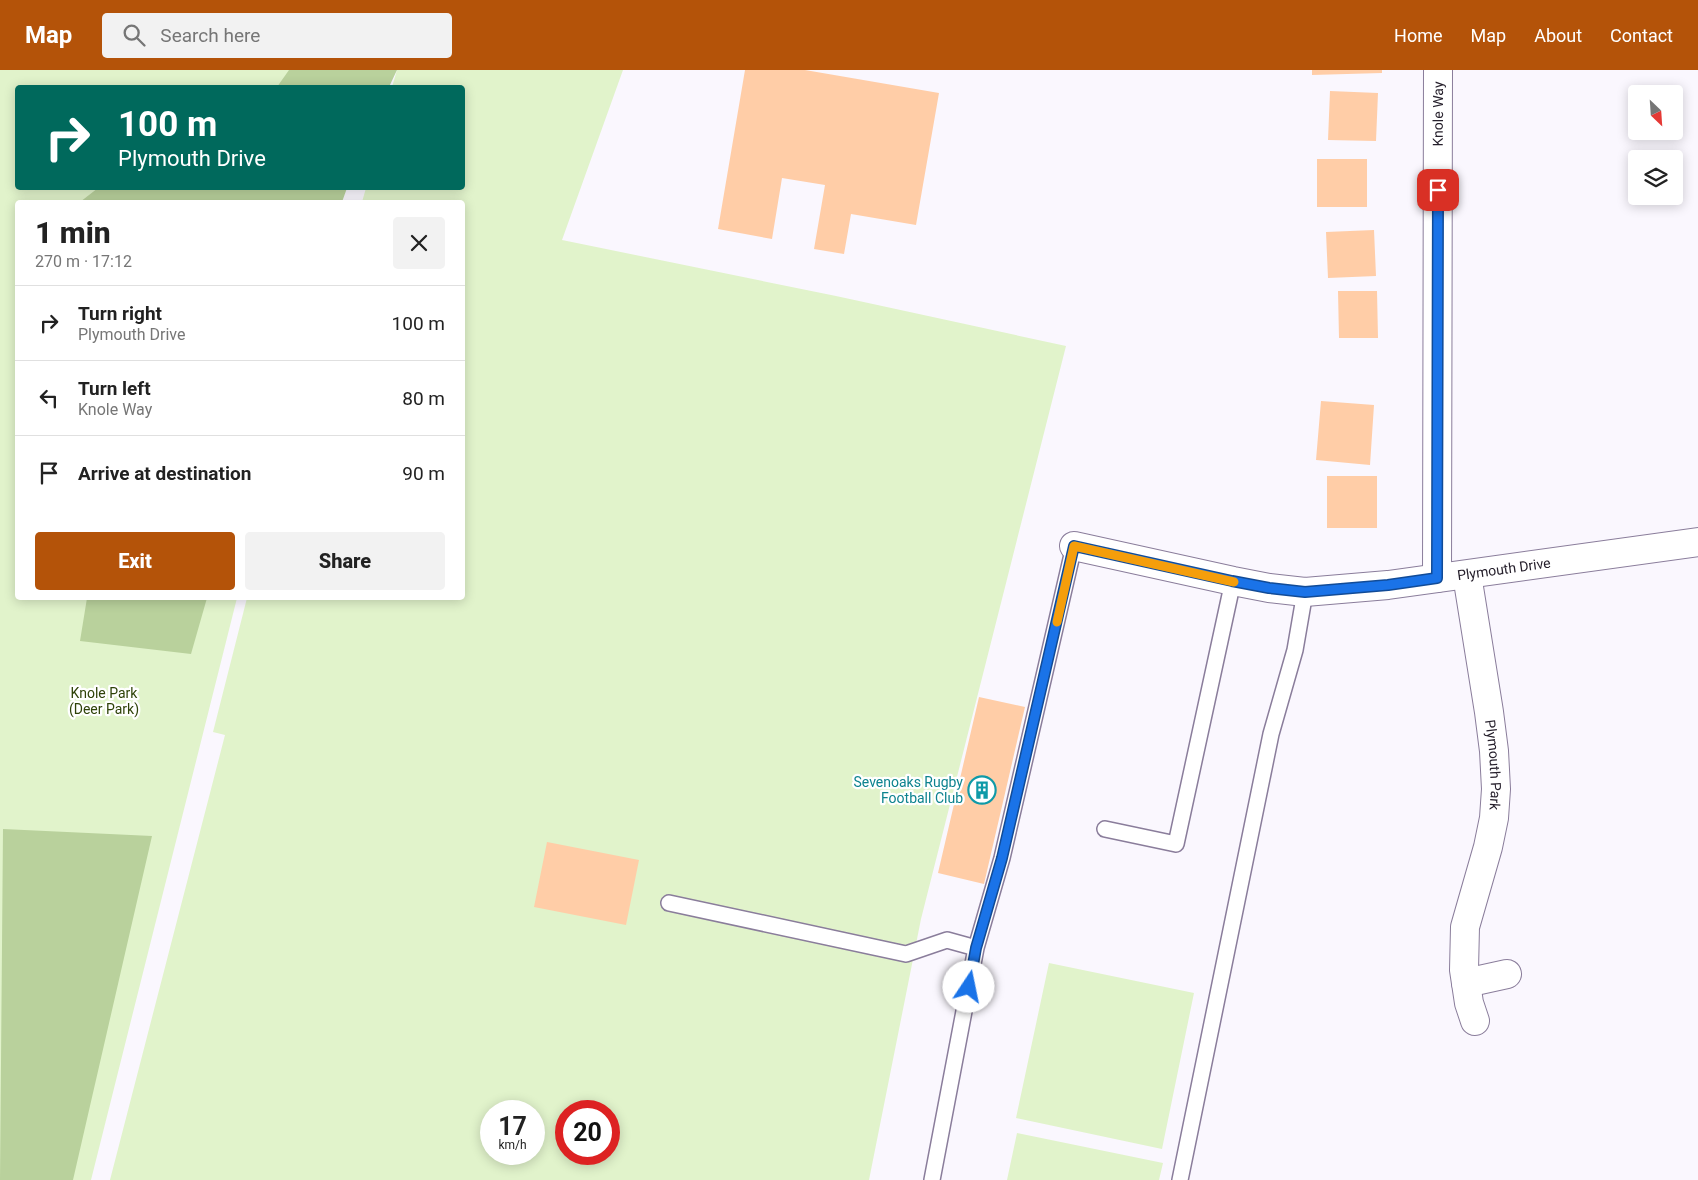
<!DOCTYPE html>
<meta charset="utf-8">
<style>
body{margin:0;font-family:Roboto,sans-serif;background:#f2f2f2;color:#222;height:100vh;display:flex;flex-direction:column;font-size:19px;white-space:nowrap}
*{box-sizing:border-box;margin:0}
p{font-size:16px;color:#767676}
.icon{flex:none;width:28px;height:28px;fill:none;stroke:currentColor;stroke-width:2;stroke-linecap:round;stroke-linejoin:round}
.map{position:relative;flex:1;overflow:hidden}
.sheet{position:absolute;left:15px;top:130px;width:450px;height:400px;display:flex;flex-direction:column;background:#fff;border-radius:5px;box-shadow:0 2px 12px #0003}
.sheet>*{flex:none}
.top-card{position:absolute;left:15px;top:15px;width:450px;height:105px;border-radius:5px;box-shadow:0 2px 12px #0003;background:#00695c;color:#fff;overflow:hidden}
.needle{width:32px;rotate:155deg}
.controls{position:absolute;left:1628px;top:15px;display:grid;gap:10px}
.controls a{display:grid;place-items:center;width:55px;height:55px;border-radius:5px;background:#fff;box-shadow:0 2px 12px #0003;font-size:25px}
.speed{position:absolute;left:480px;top:1030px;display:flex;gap:10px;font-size:25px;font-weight:700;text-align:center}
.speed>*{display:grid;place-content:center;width:65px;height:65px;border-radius:50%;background:#fff;box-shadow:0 2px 12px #0003;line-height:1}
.speed small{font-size:12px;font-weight:400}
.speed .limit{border:8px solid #d22;background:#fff;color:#111}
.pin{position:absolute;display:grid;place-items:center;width:42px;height:42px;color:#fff;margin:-21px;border-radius:10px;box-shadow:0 2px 8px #0006}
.me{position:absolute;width:55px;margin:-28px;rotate:11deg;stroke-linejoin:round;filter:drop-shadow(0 0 4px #0008)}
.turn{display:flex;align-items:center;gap:18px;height:105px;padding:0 20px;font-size:22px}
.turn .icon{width:65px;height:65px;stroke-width:2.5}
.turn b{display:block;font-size:35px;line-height:42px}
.round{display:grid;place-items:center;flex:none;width:52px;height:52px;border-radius:5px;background:#f2f2f2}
.overview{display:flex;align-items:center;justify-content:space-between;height:85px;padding:0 20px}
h1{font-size:30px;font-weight:800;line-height:38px}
.action{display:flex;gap:10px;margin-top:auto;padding:10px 20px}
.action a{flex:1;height:58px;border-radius:5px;background:#b45309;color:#fff;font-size:20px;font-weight:800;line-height:58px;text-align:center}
.action a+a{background:#f2f2f2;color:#222}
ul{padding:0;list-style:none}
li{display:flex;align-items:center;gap:15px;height:75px;padding:0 20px;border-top:1px solid #e0e0e0}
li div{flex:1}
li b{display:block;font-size:19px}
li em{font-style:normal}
header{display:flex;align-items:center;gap:30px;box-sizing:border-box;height:70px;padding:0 25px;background:#b45309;color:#fff}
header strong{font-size:24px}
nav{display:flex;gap:28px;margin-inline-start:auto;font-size:18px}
.search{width:350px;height:45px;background:#f2f2f2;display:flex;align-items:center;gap:12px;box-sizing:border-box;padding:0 18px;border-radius:5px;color:#767676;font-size:19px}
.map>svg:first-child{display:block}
.green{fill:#e1f3cb;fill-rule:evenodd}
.forest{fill:#b9d19c}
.building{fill:#ffcda7}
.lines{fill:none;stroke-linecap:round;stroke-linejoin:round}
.lane-casing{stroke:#8a7d9b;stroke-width:18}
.street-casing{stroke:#8a7d9b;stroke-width:30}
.lane{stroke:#fff;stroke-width:15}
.street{stroke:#fff;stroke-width:28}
.route-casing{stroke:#114b97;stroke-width:12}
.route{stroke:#1a73e8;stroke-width:9}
.slow{stroke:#f59e0b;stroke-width:9}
.labels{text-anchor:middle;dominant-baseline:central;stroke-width:4.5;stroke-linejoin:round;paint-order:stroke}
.street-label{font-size:14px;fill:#26202c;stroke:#fff}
.park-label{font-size:14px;fill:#2e4208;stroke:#fff}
.culture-label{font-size:14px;fill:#0d838f;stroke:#fff;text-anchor:end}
</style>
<header>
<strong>Map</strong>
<div class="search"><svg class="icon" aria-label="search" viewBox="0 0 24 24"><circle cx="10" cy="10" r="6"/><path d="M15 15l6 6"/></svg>Search here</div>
<nav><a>Home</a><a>Map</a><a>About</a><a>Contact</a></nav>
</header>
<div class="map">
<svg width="1698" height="1110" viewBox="0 0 1698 1110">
<rect width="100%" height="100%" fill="#faf7fe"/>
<path class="green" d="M0,0H369L365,17L18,18V118H340L336,132H18V528H237L91,1110H0Z
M397,0H623L562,170L836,226L1066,276L921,849L869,1110H110L225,665L213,662L247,528H462V132H362L366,118H462V18L392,17ZM491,1041H534V1084H491ZM566,1041H609V1084H566Z
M1049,893L1194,923L1162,1079L1016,1048Z
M1017,1063L1163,1093L1159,1110H1007Z"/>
<path class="forest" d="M289,0H397L389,17H277Z
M98,118H205L209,120L211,118H347L342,132H80Z
M87,528H207L191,584L80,571Z
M3,759L152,766L73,1110H0Z"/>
<path class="building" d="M745,0H805L939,23L916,155L851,144L844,184L814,179L825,115L782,108L772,169L718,159Z
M1312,0H1382V3L1312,5Z
M1330,21L1378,23L1376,71L1328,70Z
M1317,89H1367V137H1317Z
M1374,160L1376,206L1328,208L1326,162Z
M1338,221H1377L1378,268H1339Z
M1321,331L1374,335L1370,395L1316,390Z
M1327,406H1377V458H1327Z
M979,627L1025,637L984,814L938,803Z
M547,772L639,790L626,855L534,837Z"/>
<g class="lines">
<g class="lane-casing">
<path id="lane" d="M1105,759L1176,774L1233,511
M669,833L906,884L947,870L976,878
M932,1110L976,878L1002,788L1074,476
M1180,1110L1271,664L1295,580L1305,522"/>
</g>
<g class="street-casing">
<g id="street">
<path id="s1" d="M1074,476L1233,511L1269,518L1305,522L1388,515L1698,472"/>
<path id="s2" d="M1467,505L1489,642L1494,681L1496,719L1494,748L1488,777L1465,857L1464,900L1469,933L1475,951"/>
<path id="s3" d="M1437,508L1438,0"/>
<path d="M1466,913L1507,904"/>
</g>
</g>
<use href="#lane" class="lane"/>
<use href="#street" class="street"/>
</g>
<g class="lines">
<g class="route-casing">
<path id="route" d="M969,917L976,878L1002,788L1074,476L1232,511L1269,518L1305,522L1388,515L1437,508L1438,120"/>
</g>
<use href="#route" class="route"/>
<path class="slow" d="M1057,552L1074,476L1234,512"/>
</g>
<defs>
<g id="building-ring" transform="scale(1.4375)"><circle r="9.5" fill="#fff" stroke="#0f9aa8" stroke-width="1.5"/><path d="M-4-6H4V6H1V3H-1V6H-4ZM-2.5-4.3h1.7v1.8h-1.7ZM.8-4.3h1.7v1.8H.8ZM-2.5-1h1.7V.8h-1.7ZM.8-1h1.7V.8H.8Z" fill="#0f9aa8"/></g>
</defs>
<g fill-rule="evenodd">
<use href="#building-ring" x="982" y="720"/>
</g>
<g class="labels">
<g class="street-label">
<text stroke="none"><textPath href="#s3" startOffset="464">Knole Way</textPath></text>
<text stroke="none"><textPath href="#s1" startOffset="436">Plymouth Drive</textPath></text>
<text stroke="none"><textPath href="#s2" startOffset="192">Plymouth Park</textPath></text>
</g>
<g class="park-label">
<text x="104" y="623">Knole Park<tspan x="104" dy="16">(Deer Park)</tspan></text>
</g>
<g class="culture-label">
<text x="963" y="712">Sevenoaks Rugby<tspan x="963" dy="16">Football Club</tspan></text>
</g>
</g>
</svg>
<div class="controls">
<a><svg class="needle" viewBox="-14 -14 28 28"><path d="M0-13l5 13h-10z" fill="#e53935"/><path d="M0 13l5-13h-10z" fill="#767676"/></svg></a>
<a><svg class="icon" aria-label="layers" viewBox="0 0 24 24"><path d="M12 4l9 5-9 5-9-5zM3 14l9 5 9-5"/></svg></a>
</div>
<div class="speed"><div>17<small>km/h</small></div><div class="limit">20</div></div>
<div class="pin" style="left:1438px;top:120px;background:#d93025"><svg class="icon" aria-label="arrive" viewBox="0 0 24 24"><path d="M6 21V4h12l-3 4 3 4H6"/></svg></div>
<svg class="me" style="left:969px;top:917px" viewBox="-20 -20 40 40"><circle r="19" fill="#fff"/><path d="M0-13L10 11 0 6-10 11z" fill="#1a73e8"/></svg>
<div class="top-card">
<div class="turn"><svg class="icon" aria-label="right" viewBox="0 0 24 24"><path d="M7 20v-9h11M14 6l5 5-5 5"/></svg><div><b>100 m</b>Plymouth Drive</div></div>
</div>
<section class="sheet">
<div class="overview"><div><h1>1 min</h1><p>270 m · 17:12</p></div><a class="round"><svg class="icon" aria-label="close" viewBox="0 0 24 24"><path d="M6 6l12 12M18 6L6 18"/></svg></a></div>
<ul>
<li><svg class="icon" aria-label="right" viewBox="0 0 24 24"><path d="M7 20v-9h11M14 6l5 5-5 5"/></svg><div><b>Turn right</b><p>Plymouth Drive</p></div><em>100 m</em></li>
<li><svg class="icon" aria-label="left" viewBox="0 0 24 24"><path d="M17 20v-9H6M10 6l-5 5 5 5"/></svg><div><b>Turn left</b><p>Knole Way</p></div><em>80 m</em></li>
<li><svg class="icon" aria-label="arrive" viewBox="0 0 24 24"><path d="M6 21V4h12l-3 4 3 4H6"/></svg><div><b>Arrive at destination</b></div><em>90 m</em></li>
</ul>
<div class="action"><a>Exit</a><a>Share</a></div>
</section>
</div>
